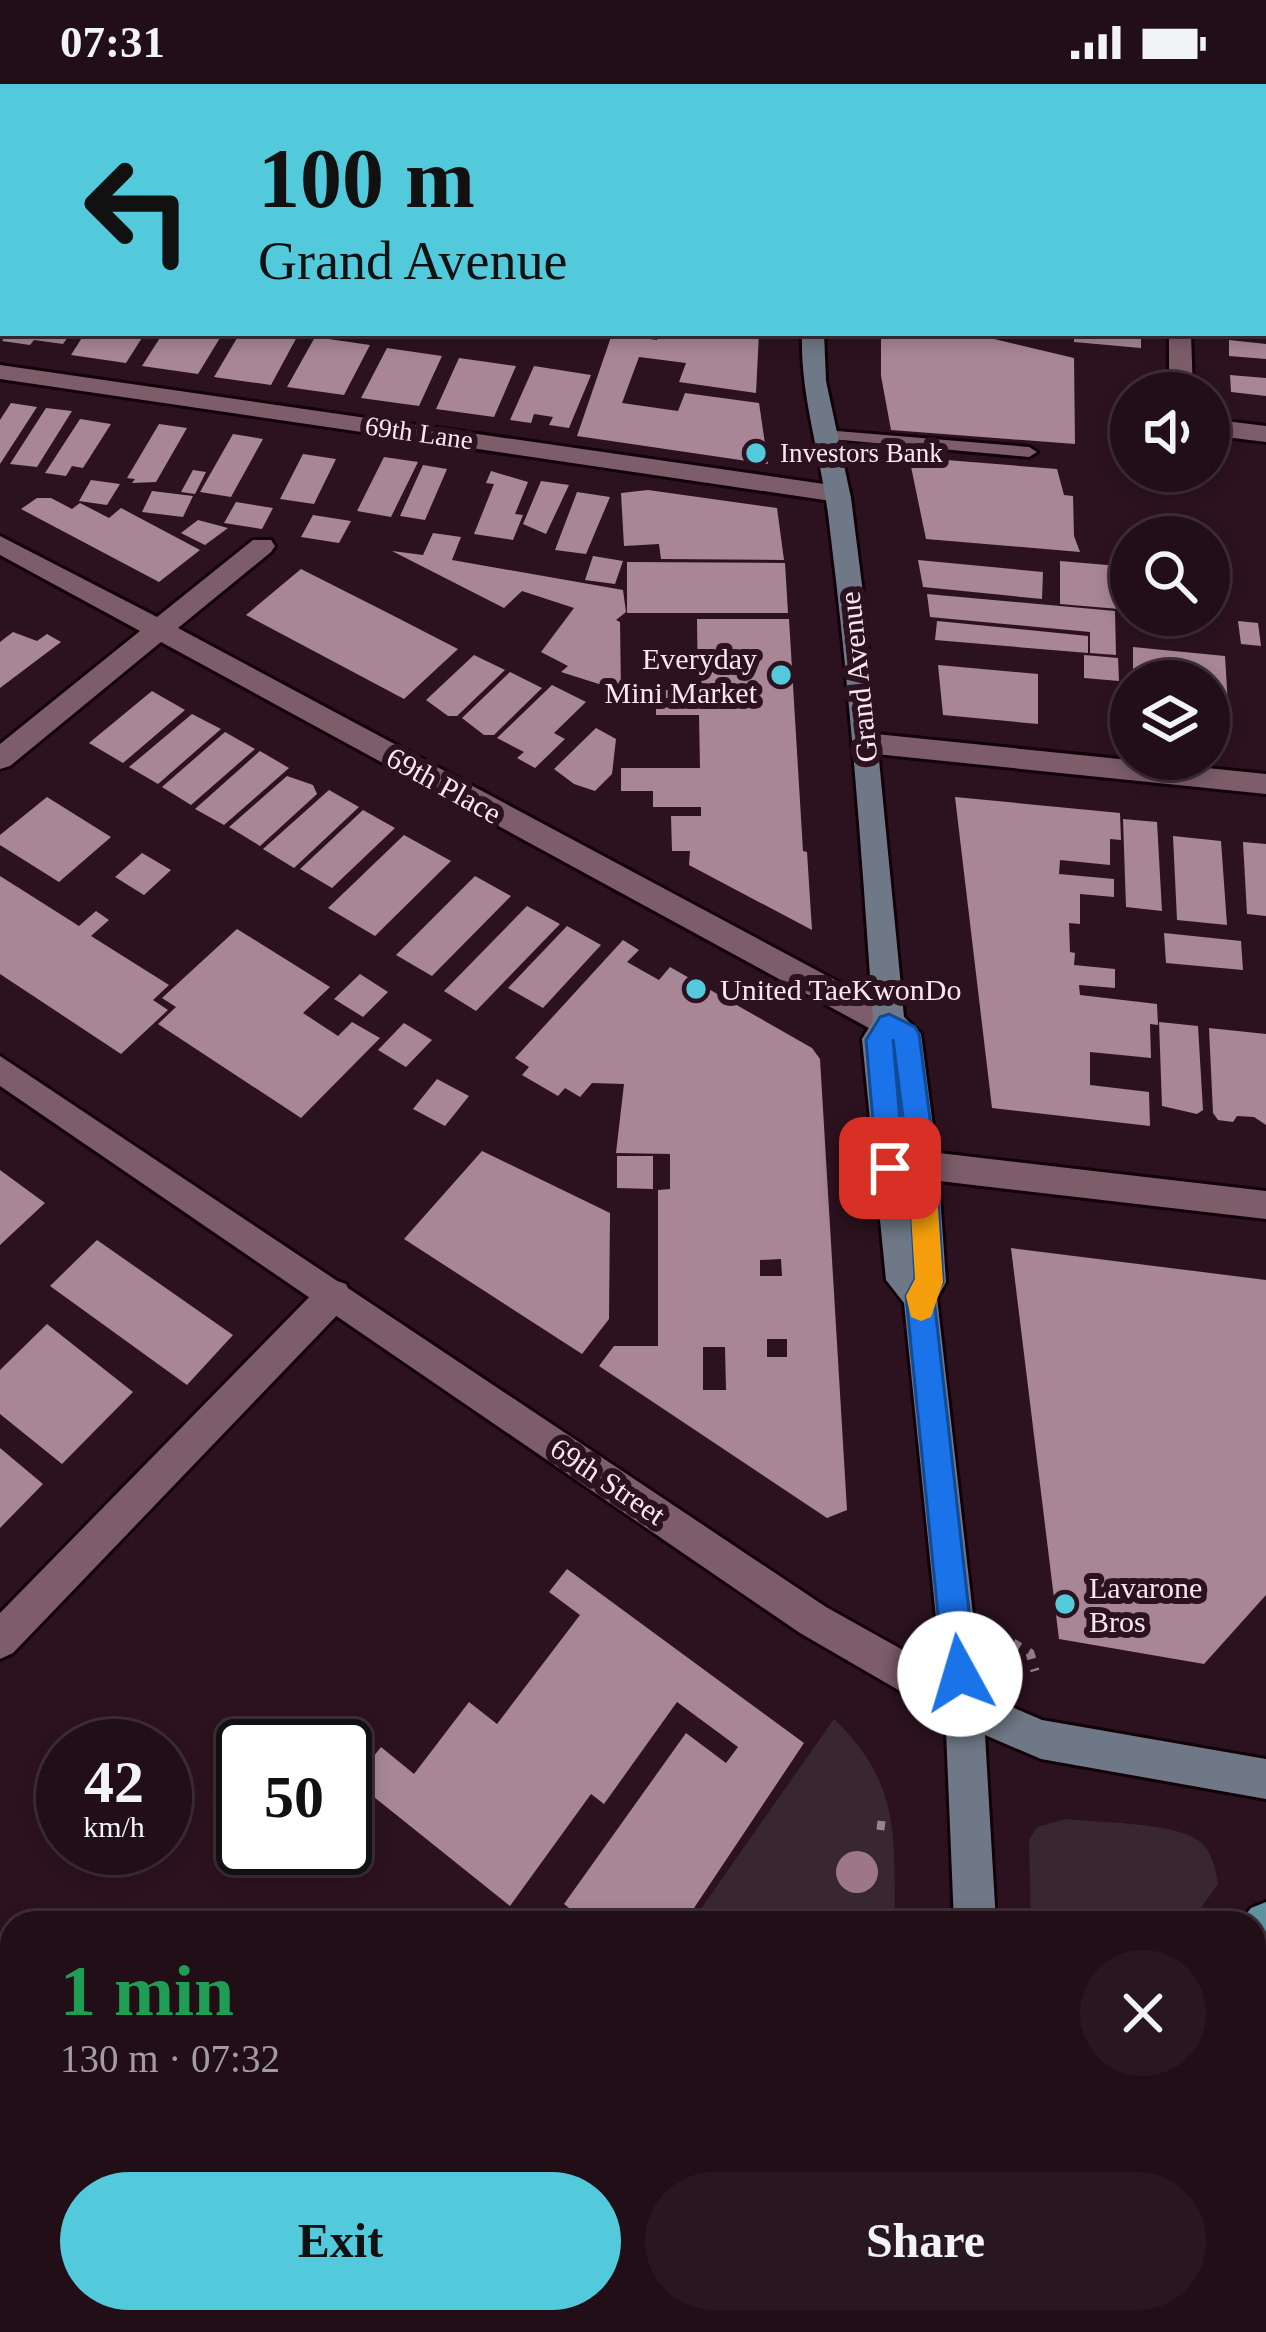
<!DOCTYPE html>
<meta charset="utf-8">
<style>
body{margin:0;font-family:"Times New Roman",serif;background:#291720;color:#f1f3f6;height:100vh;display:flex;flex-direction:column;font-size:45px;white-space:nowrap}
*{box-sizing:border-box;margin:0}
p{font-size:39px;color:#a29ca1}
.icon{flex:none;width:66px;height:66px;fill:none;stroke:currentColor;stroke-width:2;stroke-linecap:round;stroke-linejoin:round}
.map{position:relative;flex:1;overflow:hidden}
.details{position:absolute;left:0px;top:1827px;width:1266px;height:423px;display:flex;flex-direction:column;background:#210e17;border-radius:36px 36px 0 0;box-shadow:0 6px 18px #0003,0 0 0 3px #3e2e36}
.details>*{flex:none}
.hud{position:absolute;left:0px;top:0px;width:1266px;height:252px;box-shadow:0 6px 18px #0003,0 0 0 3px #3e2e36;background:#53cadc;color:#111;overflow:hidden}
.controls{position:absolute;left:1110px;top:288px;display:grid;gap:24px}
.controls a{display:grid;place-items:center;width:120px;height:120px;border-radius:50%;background:#210e17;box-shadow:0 6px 18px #0003,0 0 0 3px #3e2e36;font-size:60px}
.speed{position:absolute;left:36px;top:1635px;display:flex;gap:24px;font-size:60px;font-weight:700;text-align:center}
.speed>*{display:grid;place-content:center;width:156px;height:156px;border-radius:50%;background:#210e17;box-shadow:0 6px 18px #0003,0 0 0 3px #3e2e36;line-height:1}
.speed small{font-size:30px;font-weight:400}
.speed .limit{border:6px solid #111;border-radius:18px;background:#fff;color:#111}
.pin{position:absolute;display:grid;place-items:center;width:102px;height:102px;color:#fff;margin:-51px;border-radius:24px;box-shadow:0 6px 18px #0006}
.me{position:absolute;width:132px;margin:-66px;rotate:354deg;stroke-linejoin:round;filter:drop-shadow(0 0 9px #0008)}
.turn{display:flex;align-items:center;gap:42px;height:252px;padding:0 60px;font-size:54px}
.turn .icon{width:156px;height:156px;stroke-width:2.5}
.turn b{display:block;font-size:84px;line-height:102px}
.round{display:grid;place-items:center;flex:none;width:126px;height:126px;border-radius:63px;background:#291720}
.headline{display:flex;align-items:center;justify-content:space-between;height:204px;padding:0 60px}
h1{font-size:72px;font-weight:800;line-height:90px;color:#1e9e55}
.cta{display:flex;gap:24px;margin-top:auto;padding:24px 60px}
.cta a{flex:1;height:138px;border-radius:72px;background:#53cadc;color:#111;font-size:48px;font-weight:800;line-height:138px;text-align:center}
.cta a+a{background:#291720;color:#f1f3f6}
.status{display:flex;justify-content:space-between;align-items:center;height:84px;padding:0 60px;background:#210e17;direction:ltr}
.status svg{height:33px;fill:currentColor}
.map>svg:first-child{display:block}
.green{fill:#38272e}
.building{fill:#a88695;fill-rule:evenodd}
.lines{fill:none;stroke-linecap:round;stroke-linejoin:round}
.service-casing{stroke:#130108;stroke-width:6}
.minor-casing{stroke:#130108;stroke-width:6}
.tertiary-casing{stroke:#130108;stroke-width:6}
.secondary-casing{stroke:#130108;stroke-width:6}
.primary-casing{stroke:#130108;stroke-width:6}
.motorway-casing{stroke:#130108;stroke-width:6}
.path{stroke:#99838d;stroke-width:9;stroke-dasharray:8 10;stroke-linecap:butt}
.service{fill:#7d5d6a;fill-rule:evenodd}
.minor{fill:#7d5d6a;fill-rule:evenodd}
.tertiary{fill:#7d5d6a;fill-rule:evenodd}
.secondary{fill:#6f7886;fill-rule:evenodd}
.primary{fill:#6194a2;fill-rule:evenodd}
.motorway{fill:#4fb8c8;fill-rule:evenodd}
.tree{fill:#9d7788}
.route{fill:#1a73e8;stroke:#114b97;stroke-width:3}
.slow{fill:#f59e0b}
.poi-dot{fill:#53cadc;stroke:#2c121f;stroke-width:4.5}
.labels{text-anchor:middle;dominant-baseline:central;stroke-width:12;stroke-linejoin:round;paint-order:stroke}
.far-street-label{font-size:27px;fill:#fae7ee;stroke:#2c121f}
.far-poi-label{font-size:27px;fill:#fae7ee;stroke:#2c121f;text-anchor:start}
.poi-label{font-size:30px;fill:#fae7ee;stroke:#2c121f;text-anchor:start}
.street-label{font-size:30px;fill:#fae7ee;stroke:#2c121f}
</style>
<div class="status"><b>07:31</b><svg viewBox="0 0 49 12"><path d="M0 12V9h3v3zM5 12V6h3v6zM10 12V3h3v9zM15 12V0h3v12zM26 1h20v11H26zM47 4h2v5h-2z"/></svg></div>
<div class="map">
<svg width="1266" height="2248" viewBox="0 0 1266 2248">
<rect width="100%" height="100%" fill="#2c121f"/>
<path class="green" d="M834,1635C901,1699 894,1753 895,1839H691Z
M1066,1735C1099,1739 1175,1738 1199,1757C1212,1767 1216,1786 1218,1800L1190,1839H1031L1029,1756L1037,1743Z
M554,2238H827L817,2248H548Z"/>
<path class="building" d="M8,249H71L63,260L34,256L30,261L2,257Z
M85,249H145L126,279L71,271Z
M163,249H223L198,290L142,282Z
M240,249L298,251L271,301L214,293Z
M660,249H759L756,309L679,298L686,279L639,273L622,319L678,327L685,309L759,319L768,380L577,352L612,250L657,256Z
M881,249H969L1074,274L1075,360L891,346L881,292Z
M1074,249H1141V264L1074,258Z
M315,253L370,261L344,311L287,303Z
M1229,256L1266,260V275L1229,272Z
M387,264L442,272L419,322L361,314Z
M459,274L516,282L494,333L436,325Z
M534,282L591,291L569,344L549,341L553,333L534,330L531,339L510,336Z
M1230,291L1266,294V312L1231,308Z
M11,319L37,323L0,380V336Z
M46,324L72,327L37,383L10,380Z
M80,335L111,340L83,384L72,382L66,392L45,389Z
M159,340L187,344L156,398L132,399L135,395L127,394Z
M233,350L263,355L231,413L200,408Z
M303,370L336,375L314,420L280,415Z
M384,373L418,378L391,433L357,427Z
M909,373L1057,385L1064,411L1073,412L1074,452L1080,468L926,455Z
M423,381L447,385L425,436L400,432Z
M193,386L206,388L195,410L181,408Z
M491,387L528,398L515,430L523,431L513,456L474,450L494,400L486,399Z
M91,396L120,400L107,421L79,417Z
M541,397L569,401L546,450L523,440Z
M648,406L777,424L784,476L661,475L659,460L624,462L621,409Z
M152,407L193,412L183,433L142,428Z
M577,408L610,413L586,470L555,466Z
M37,414H51L72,425L80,419L109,434L121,424L200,466L159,498L21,425Z
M236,418L273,424L262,445L224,439Z
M313,431L351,437L339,459L301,453Z
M198,436L228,444L205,461L181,449Z
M433,449L461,453L452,476L623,506L626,528L616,536L620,538L621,607L561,588L568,582L541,568L574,524L522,507L504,524L392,467L423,471Z
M593,472L623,477L615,500L585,496Z
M918,476L1043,488L1042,515L923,503Z
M1060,477L1131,483V526L1060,520Z
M627,478L785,479L788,529H627Z
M301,485L390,530L458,565L404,615L246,531Z
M927,510L1115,527L1116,571L1090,569V548L930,533Z
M697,535H789L803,767L807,768L812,846L689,781L690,767H672L671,732H701V723H653V707H621V684H700L699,631H656V606H698Z
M937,537L1088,552V569L935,556Z
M1238,537L1258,539L1261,562L1241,560Z
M13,548L37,557L47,550L61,558L0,604V558Z
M1133,563L1225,572L1229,638L1209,636V597H1133Z
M474,571L505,586L457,632H448L426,616Z
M1084,571L1118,574L1119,597L1084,594Z
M938,581L1038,590V640L943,631Z
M510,588L542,604L494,651H484L462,634Z
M552,601L586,618L554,649L565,655L535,684L517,674L524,668L497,654Z
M152,607L185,626L123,679L89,659Z
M192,630L221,645L158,700L129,683Z
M596,644L616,655L612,690L595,707L574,700L554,685Z
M225,648L255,665L191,721L162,703Z
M260,667L289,684L224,741L195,725Z
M287,692L313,701L317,710L260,762L229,743Z
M329,706L359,723L294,784L263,765Z
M47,713L111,753L59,798L0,761V751Z
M955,713L1120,729L1121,756L1110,755V781L1060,776L1059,790L1114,795V813L1080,810V840L1069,839L1070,868L1075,869L1074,881L1115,885V904L1079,901L1080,911L1157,920L1158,941L1150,940L1151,974L1090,968V1001L1149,1008L1150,1042L992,1024Z
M363,726L395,744L332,804L300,785Z
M1123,735L1157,738L1162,827L1126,823Z
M404,751L451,777L375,852L328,824Z
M1173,752L1221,757L1227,841L1177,836Z
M1243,758L1266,760V832L1247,830Z
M142,769L171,786L144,811L115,793Z
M0,792L79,842L96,827L109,836L91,852L169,901L153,916L168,926L121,970L0,890Z
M475,792L511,812L432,892L396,871Z
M527,822L560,840L476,927L444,907Z
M567,842L601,861L543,924L508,904Z
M237,845L330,903L303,929L338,952L352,938L380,954L301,1034L158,940L176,923L162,914Z
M1164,849L1241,857L1243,886L1166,879Z
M623,856L639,866L627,878L659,896L670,883L812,964L820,975L847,1426L827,1434L599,1282L614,1262H658V1106L670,1105V1070L616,1069L624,1000L592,999L580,1013L565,1004L558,1012L522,991L529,983L515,974ZM781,1175L782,1192H760V1176ZM767,1255H787V1273H767ZM703,1263H725L726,1306H703Z
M360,890L388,908L363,933L334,915Z
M1159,938L1198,942L1203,1026L1197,1030L1162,1022Z
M404,939L432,956L406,983L378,966Z
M1209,944L1266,950V1041L1254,1033L1237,1032L1233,1038L1218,1036L1213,1029Z
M437,995L469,1012L445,1042L413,1025Z
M482,1067L610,1129L609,1235L582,1270L404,1155Z
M617,1072H653V1105L617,1104Z
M0,1086L45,1119L0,1161Z
M97,1156L233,1251L187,1301L50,1202Z
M1011,1164L1266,1196V1511L1204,1580L1059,1555Z
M47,1240L133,1308L62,1380L0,1330V1286Z
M0,1364L43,1400L0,1444Z
M567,1485L804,1659L684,1839H588L564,1820L686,1649L726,1679L738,1663L677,1618L604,1720L591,1710L510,1822L354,1697L381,1663L414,1690L469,1618L497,1640L580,1531L549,1508Z
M0,2220L12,2226V2238H37L47,2243L46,2248H0Z
M316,2238H404L397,2248H326Z"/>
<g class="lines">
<g class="service-casing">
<path id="service" d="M0,168H3V176H0Z
M825,346L1029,363L1037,368L1029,373L820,354L817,351Z"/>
</g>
<g class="minor-casing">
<path id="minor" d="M17,0H62L64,3H19Z
M1159,0H1179V3H1159Z
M3,6V20L0,21V7Z
M1169,249H1191L1193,309H1169Z
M0,281L838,402L850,410L838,418L0,295Z
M1209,335L1266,342V358L1209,351Z
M0,452L157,533L253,456H271L275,462L271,468L178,544L900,931L904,940L900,949L889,953L878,949L161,558L10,682L0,685V660L140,547L0,471Z
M866,649L1266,690V710L866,669L852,659Z
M922,1067L1266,1107V1135L922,1095L911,1091L906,1081L911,1071Z
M334,1196L346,1200L351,1211L346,1222L13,1569L0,1575V1529L322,1200Z
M0,2024L12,2029V2081L0,2076Z
M161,2238H213L217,2248H165Z
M468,2238H517L513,2248H464Z"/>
</g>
<g class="tertiary-casing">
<path id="tertiary" d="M0,972L826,1523L978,1608L983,1622L978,1636L964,1641L950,1636L800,1549L0,1002Z"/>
</g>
<g class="secondary-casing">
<path id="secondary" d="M816,0H836V3H816Z
M802,249H824L826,297L851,414L862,501L904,933L921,950L938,1081L946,1198L937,1214L982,1610L1042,1636L1266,1675V1715L1041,1675L985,1651L996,1839H954L945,1622L904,1219L886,1196L862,955L873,937C862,771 850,604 829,438C822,374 800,314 802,249Z
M899,2238H951L947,2248H895Z"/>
</g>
<g class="primary-casing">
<path id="primary" d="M1266,1818V1869L1254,1874V1839H1239L1251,1824Z
M968,2238H1014V2248H968Z"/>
</g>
<g class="motorway-casing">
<path id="motorway" d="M1266,2064V2124L1254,2129V2069Z
M1130,2238H1183L1179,2248H1126Z"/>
</g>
<path class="path" d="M1013,1559L1030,1569L1035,1587
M877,1741L893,1743"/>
<use href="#service" class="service"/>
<use href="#minor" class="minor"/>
<use href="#tertiary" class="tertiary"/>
<use href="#secondary" class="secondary"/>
<use href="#primary" class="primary"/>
<use href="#motorway" class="motorway"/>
</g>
<circle class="tree" cx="857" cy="1788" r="21"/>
<path class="route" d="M889,930L915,943L919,950L936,1081L943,1198L934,1214L976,1590L972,1601L960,1606L949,1601L944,1590L906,1212L915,1195L909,1081L893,955L904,1084L900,1092H881L877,1084L866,956L880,933Z"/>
<path class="slow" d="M920,1053L934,1065L943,1198L931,1233L921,1237L911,1233L906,1212L915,1195L907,1065Z"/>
<g class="poi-dot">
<circle cx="756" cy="369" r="12"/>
<circle cx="781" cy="591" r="12"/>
<circle cx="696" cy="905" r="12"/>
<circle cx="1065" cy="1520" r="12"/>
</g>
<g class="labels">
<g class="far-street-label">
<text transform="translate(419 349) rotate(8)">69th Lane</text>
</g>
<g class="far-poi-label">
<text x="780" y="369">Investors Bank</text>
</g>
<g class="poi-label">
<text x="757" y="574" text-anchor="end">Everyday<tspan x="757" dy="34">Mini Market</tspan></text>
<text x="720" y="905">United TaeKwonDo</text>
<text x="1089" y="1503">Lavarone<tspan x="1089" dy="34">Bros</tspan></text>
</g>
<g class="street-label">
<text transform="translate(858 593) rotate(-96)">Grand Avenue</text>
<text transform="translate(444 701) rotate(29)">69th Place</text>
<text transform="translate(608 1397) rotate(34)">69th Street</text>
</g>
</g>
</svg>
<div class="controls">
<a><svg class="icon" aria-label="sound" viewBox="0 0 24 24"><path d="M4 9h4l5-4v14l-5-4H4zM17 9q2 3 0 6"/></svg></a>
<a><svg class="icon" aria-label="search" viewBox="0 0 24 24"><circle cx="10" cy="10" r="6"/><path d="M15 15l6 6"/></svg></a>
<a><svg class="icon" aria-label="layers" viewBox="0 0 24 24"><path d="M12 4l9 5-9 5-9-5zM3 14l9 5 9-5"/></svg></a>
</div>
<div class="speed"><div>42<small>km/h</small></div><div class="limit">50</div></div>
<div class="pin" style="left:890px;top:1084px;background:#d93025"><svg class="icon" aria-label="arrive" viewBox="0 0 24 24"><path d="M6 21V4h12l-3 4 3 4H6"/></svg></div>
<svg class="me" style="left:960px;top:1590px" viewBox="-20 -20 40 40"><circle r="19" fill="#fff"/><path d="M0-13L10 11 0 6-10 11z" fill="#1a73e8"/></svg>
<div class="hud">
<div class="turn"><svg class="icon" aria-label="left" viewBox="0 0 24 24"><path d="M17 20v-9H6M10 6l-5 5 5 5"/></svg><div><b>100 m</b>Grand Avenue</div></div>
</div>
<section class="details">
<div class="headline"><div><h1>1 min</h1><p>130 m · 07:32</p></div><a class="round"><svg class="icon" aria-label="close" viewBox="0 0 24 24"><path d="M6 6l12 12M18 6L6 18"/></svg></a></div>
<div class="cta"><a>Exit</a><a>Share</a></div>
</section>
</div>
